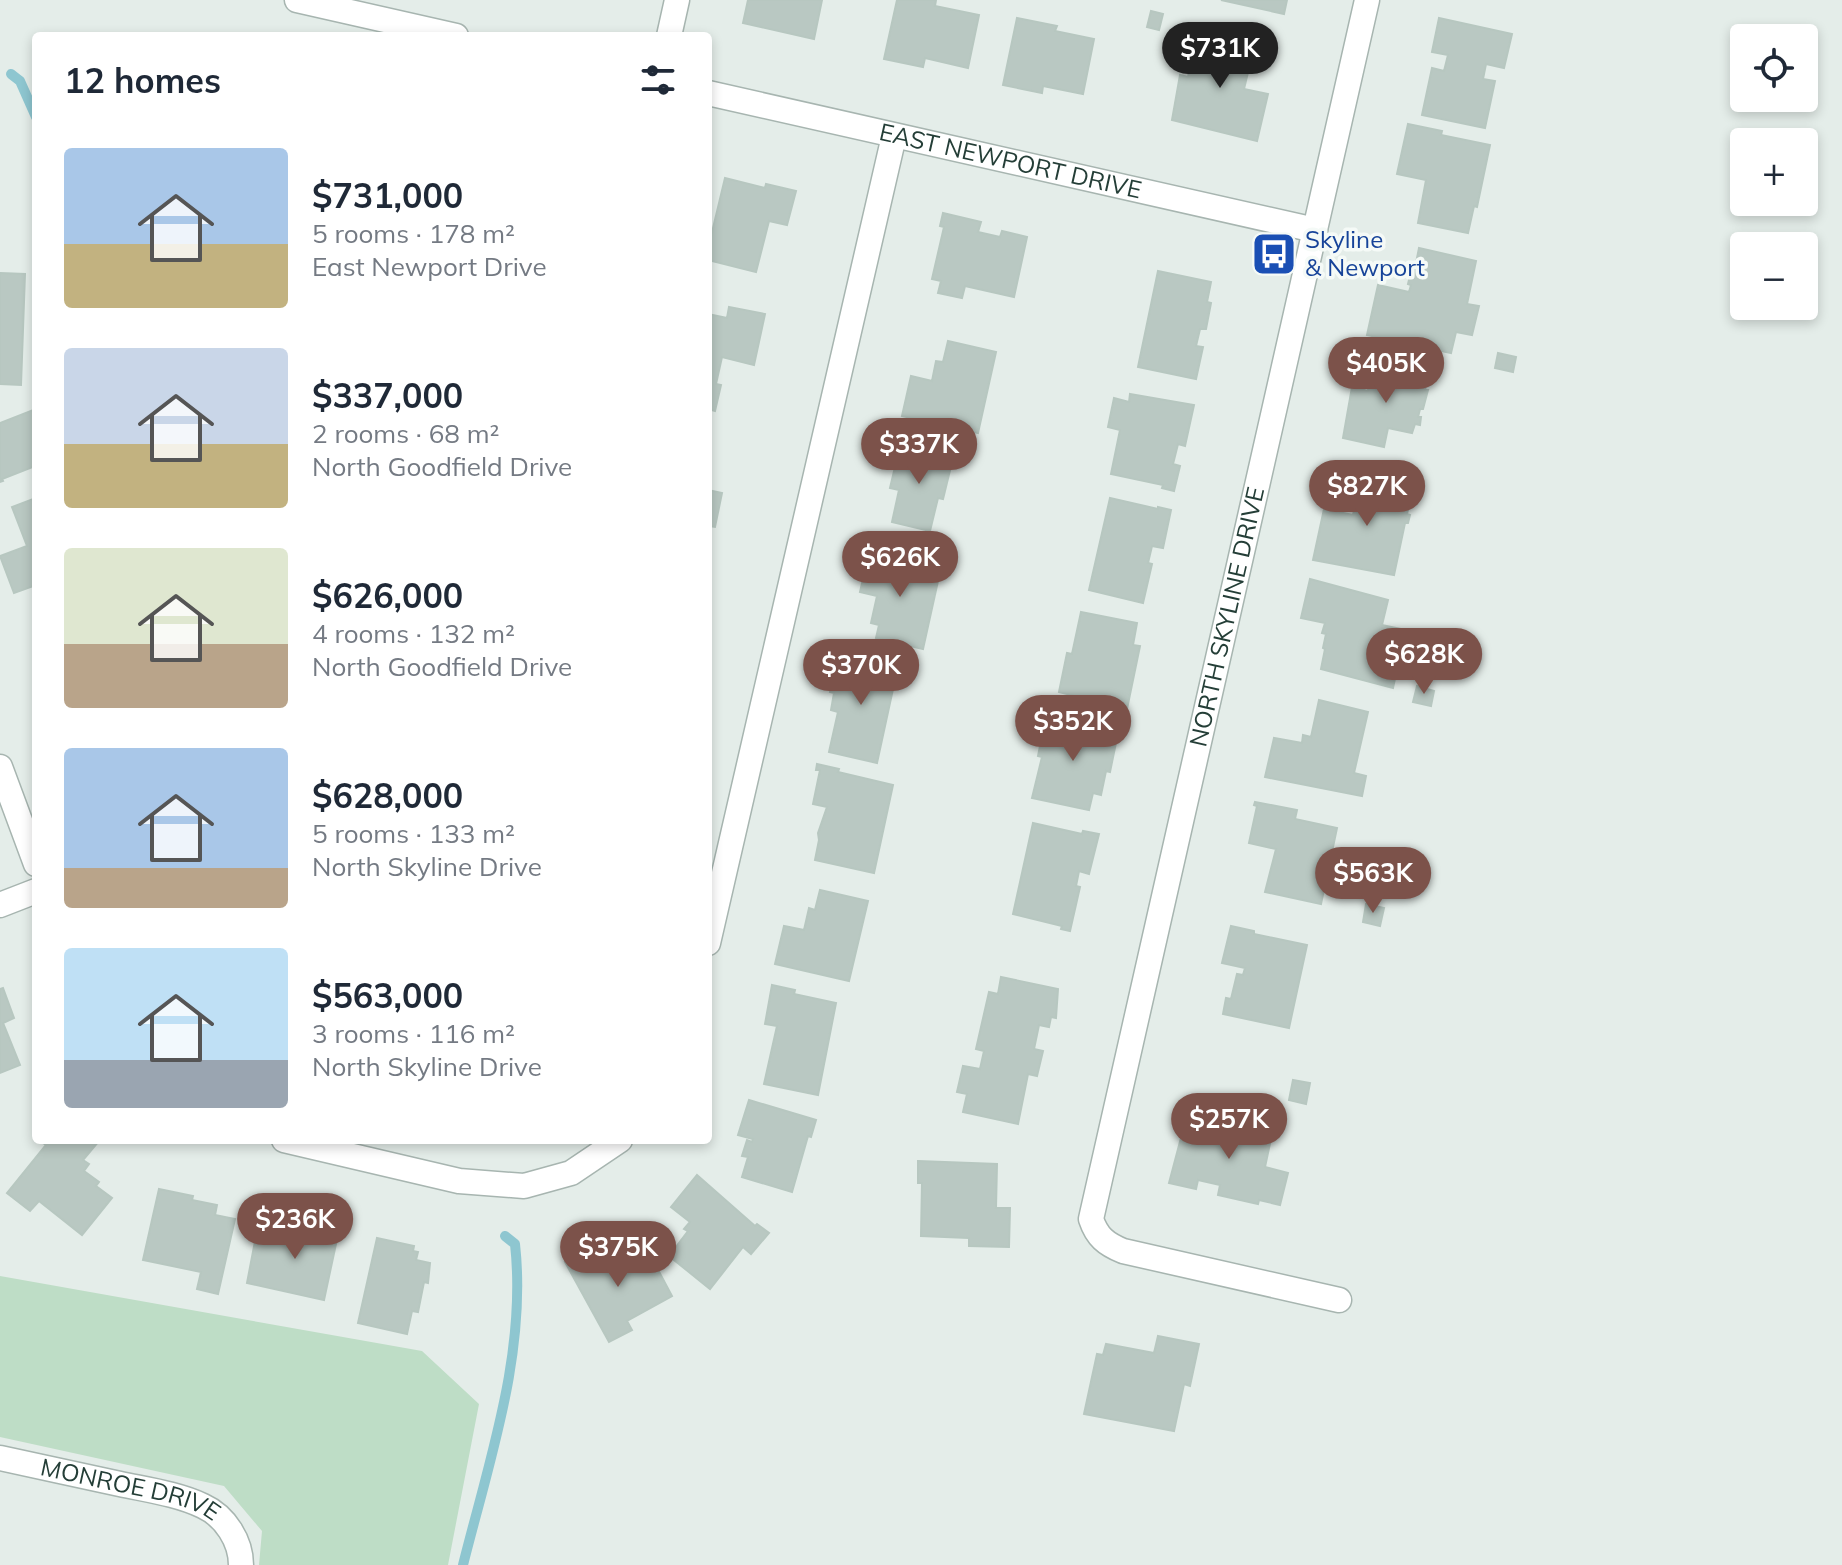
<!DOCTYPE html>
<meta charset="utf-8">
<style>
:root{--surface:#fff;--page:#f2f2f3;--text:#1f2937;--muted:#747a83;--accent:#7c524a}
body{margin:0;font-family:Mulish,sans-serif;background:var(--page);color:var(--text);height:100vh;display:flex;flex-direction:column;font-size:30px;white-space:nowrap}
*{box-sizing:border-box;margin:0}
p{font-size:26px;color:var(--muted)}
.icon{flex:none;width:44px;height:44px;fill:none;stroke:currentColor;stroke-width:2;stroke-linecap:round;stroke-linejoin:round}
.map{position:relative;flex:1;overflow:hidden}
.panel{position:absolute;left:32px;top:32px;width:680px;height:1112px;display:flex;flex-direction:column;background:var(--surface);border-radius:8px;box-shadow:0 4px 12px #0003}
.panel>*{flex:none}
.tools{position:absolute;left:1730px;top:24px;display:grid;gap:16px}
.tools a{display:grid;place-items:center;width:88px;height:88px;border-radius:8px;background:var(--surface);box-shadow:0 4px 12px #0003;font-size:40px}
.price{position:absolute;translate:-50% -68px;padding:0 18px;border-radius:28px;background:var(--accent);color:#fff;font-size:26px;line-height:52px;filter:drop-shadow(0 2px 4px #0008)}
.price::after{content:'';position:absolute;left:50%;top:48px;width:24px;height:18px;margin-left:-12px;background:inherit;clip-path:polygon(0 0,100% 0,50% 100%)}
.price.active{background:#222;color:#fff}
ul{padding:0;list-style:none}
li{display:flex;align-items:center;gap:24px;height:200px;padding:0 32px}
li span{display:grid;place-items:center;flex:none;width:224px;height:160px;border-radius:8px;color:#555}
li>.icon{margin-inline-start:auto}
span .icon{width:96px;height:96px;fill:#fffc;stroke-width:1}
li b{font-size:34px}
h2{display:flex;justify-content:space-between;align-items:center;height:96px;padding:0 32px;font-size:34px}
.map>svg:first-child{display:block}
.green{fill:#beddc6}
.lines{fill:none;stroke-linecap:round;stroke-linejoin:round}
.stream{stroke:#8ec6d0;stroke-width:10}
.building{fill:#b9c8c2;stroke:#b7c7c0;stroke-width:2}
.minor-casing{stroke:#a7b5b0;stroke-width:27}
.minor{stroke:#fff;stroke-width:24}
.labels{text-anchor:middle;stroke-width:7;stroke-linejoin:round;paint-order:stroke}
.street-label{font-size:24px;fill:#243e37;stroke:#f5faf7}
.transit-label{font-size:24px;fill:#164399;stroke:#f5faf7;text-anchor:start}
</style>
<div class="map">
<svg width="1842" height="1565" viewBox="0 0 1842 1565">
<rect width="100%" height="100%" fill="#e4ede9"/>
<path class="green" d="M0 1276 422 1351 479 1404 448 1565H259L262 1531 224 1486 0 1437Z"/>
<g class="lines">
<g class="stream">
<path d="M11 74 20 81 36 117"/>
<path d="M463 1565C489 1461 527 1353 515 1244L505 1236"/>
</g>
</g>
<g class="building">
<path d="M748 0H822L814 39 743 23Z"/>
<path d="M897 0H936L935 6 979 15 968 68 925 58 923 67 884 59Z"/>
<path d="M1221 0H1287L1284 14Z"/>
<path d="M1151 11 1163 14 1159 30 1147 27Z"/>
<path d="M1017 18 1057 26 1055 31 1094 39 1083 94 1043 86 1042 93 1003 85Z"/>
<path d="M1439 18 1512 34 1504 68 1486 64 1483 79 1495 81 1485 128 1422 115 1432 68 1444 71 1448 55 1432 52Z"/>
<path d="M1198 33 1248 44 1244 62 1250 64 1244 89 1268 94 1257 141 1172 120 1180 75 1188 77 1196 35Z"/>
<path d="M1408 124 1442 131 1441 135 1490 145 1477 207 1474 206 1468 233 1418 223 1426 180 1397 174Z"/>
<path d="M725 178 765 188 766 184 796 191 787 225 769 221 756 272 708 260V249Z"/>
<path d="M943 213 981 222 978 232 1000 237 1002 231 1027 237 1014 297 965 286 962 298 938 293 941 281 932 279 944 227 940 226Z"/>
<path d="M1419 248 1476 261 1467 304 1479 306 1472 335 1456 332 1451 353 1367 335 1378 285 1409 292 1411 285 1408 284 1412 267 1415 268Z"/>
<path d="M1158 271 1211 282 1207 302 1211 303 1206 329H1200L1196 346 1203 347 1196 379 1138 367Z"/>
<path d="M0 273 25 274 21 385 0 384Z"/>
<path d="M729 307 765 314 754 365 722 357 716 384 721 385 715 411 708 409V314L727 318Z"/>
<path d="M948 341 996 352 978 433 902 416 911 376 932 381 936 361 943 362Z"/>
<path d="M1498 353 1516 357 1513 372 1495 368Z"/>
<path d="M1374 364 1428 375 1425 390H1428L1423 409H1420L1418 417H1421L1420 425 1415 424 1412 433 1388 428 1384 447 1343 438 1352 387 1368 391Z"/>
<path d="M1130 394 1194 405 1185 446 1178 444 1173 464 1180 466 1174 491 1162 488 1163 485 1111 474 1120 430 1108 427 1114 398 1129 402Z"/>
<path d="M36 409 35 466 2 479 3 481 0 482V423Z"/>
<path d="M900 446 953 458 943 499 938 498 930 531 892 522 899 490 890 488Z"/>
<path d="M1362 475 1413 486 1407 514 1410 515 1408 523H1405L1394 575 1313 560 1324 509 1353 515Z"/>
<path d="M708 490 722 493 715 527 708 526Z"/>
<path d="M36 498V585L14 593 0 556 27 546 12 507Z"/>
<path d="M1110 498 1158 509V507L1171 510 1163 548 1152 546 1148 563 1152 564 1143 603 1089 590Z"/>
<path d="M869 552 892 557 891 561 940 572 923 649 876 638 879 625 871 623 877 596 860 592Z"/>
<path d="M1310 579 1388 600 1382 625 1401 629 1397 645 1402 646 1393 688 1321 669 1325 649 1323 648 1326 634 1322 633 1325 623 1301 618Z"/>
<path d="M1081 612 1137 623 1133 645 1140 646 1127 709 1059 692 1067 653 1072 654Z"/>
<path d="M844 654 898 666 877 763 829 752 838 712 831 710 834 693 830 692 834 675 839 676Z"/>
<path d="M1417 686 1434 691 1431 706 1413 702Z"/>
<path d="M1319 700 1368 712 1354 773 1366 776 1362 796 1265 777 1274 738 1302 743 1303 735 1311 737Z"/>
<path d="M1046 716 1118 733 1110 772 1106 771 1101 795 1093 793 1089 810 1032 798 1042 757 1038 756Z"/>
<path d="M817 764 839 769 838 772 893 785 874 873 815 860 819 840 818 833 827 807 813 804 820 770H816Z"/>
<path d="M1255 802 1297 810 1295 819 1337 828 1321 904 1265 892 1276 849 1249 843 1257 806 1254 805Z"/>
<path d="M1033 823 1082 834 1083 831 1099 834 1089 874 1079 871 1076 886 1080 887 1070 931 1061 929 1062 926 1013 914Z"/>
<path d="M820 890 868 901 849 981 775 964 784 926 804 930 809 908 815 910Z"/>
<path d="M1366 904 1384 908 1380 926 1363 922Z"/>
<path d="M1231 926 1254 931V934L1307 945 1289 1028 1223 1014 1226 998 1231 999 1237 974 1243 975 1245 968 1222 963Z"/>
<path d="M1001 977 1058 989 1056 1018 1051 1017 1049 1027 1039 1025 1034 1049 1043 1051 1037 1076 1028 1074 1018 1124 963 1112 967 1094 957 1092 963 1066 980 1069 984 1051 976 1049 989 992 998 994Z"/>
<path d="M772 985 795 990 794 994 836 1003 818 1095 764 1084 777 1026 765 1024Z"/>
<path d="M3 988 14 1018 3 1023 20 1065 0 1073V989Z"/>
<path d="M1293 1080 1310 1083 1306 1104 1289 1100Z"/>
<path d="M749 1100 816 1120 811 1137 808 1136 792 1192 742 1177 748 1157 742 1156 747 1140 752 1142 753 1139 738 1135Z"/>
<path d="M1238 1116 1265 1122 1262 1137 1271 1139 1265 1167 1288 1173 1280 1205 1259 1200 1258 1204 1218 1195 1220 1185 1198 1180 1196 1189 1169 1183 1186 1119 1234 1130Z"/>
<path d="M46 1140 99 1141 83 1160 89 1164 84 1171 99 1182 96 1186 112 1198 82 1235 39 1201 30 1211 7 1193 46 1145 43 1143Z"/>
<path d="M918 1161 997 1164 996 1208H1010L1009 1247 969 1246V1238L921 1236 922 1183H918Z"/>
<path d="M697 1175 755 1226 757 1224 769 1233 751 1254 743 1247 710 1289 669 1256 688 1231 684 1229 690 1222 671 1207Z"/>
<path d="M159 1189 193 1196 192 1200 217 1205 215 1215 235 1219 218 1294 197 1289 201 1272 143 1260Z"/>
<path d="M298 1221 339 1230 324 1300 247 1283 256 1236 276 1241 278 1232 295 1236Z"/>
<path d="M377 1238 414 1246 413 1251 418 1252 416 1260 430 1263 428 1283 424 1282 418 1312 412 1311 407 1334 358 1323Z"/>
<path d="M596 1245 608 1266 616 1261 620 1267 648 1251 672 1296 627 1321 632 1330 609 1342 565 1262Z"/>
<path d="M1158 1336 1199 1344 1190 1386 1184 1384 1174 1431 1084 1414 1097 1354 1103 1355 1106 1344 1154 1353Z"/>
</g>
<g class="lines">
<g class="minor-casing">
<g id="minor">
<path d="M297 0 456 36"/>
<path d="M669 36 677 0"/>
<path id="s1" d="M708 93 1315 230"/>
<path d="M0 767 36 864"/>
<path d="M0 905 36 891"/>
<path d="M708 943 894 136"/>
<path d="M284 1140 459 1181 524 1186 571 1173 620 1140"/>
<path id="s2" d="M1339 1300 1123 1251C1106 1244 1097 1237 1091 1219L1367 0"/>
<path id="s3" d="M0 1458C40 1467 80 1475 120 1484 148 1490 178 1494 203 1506 225 1516 241 1541 241 1565"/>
</g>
</g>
<use href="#minor" class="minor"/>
</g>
<defs>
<g id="bus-square" transform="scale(2.3)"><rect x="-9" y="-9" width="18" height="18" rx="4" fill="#1a4fb4" stroke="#f5faf7"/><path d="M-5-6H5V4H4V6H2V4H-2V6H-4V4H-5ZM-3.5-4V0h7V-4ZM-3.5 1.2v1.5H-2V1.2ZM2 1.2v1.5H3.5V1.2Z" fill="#fff"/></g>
</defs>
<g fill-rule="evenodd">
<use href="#bus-square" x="1274" y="254"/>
</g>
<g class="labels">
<g class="street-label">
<text dy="8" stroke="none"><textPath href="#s1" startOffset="310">EAST NEWPORT DRIVE</textPath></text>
<text dy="8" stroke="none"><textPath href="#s2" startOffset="886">NORTH SKYLINE DRIVE</textPath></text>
<text dy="8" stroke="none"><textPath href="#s3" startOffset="134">MONROE DRIVE</textPath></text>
</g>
<g class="transit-label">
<text x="1305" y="248">Skyline<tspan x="1305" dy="28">&amp; Newport</tspan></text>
</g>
</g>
</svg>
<div class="tools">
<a><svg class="icon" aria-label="locate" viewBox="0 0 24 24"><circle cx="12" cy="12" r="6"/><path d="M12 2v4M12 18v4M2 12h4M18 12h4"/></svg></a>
<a>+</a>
<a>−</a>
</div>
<b class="price active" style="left:1220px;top:90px">$731K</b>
<b class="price" style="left:1386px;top:405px">$405K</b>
<b class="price" style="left:919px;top:486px">$337K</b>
<b class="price" style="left:1367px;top:528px">$827K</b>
<b class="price" style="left:900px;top:599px">$626K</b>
<b class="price" style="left:1424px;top:696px">$628K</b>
<b class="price" style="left:861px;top:707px">$370K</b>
<b class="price" style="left:1073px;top:763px">$352K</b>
<b class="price" style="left:1373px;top:915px">$563K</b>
<b class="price" style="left:1229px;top:1161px">$257K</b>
<b class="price" style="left:295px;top:1261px">$236K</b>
<b class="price" style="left:618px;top:1289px">$375K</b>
<section class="panel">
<h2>12 homes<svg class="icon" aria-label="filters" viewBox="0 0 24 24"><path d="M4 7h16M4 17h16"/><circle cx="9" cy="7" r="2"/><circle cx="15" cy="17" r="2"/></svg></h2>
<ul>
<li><span style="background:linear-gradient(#a9c7e8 60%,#c2b280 0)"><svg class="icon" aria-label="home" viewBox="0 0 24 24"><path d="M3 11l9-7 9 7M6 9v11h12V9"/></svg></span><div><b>$731,000</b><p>5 rooms · 178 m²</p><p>East Newport Drive</p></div></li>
<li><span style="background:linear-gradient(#c9d6e8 60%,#c2b280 0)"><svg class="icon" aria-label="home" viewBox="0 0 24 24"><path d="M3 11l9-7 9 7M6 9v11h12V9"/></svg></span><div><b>$337,000</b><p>2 rooms · 68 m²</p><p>North Goodfield Drive</p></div></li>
<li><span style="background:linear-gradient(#dfe7d0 60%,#b9a48a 0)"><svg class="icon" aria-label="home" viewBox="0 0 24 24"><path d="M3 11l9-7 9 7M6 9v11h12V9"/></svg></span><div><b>$626,000</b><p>4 rooms · 132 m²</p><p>North Goodfield Drive</p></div></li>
<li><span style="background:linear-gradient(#a9c7e8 75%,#b9a48a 0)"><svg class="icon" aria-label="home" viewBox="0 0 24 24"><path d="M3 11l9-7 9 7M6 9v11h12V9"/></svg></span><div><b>$628,000</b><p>5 rooms · 133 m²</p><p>North Skyline Drive</p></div></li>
<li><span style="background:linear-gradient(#bfe0f5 70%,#9aa5b1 0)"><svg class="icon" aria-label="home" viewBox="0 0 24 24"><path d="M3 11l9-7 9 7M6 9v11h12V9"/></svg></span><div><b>$563,000</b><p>3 rooms · 116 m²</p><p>North Skyline Drive</p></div></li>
</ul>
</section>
</div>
